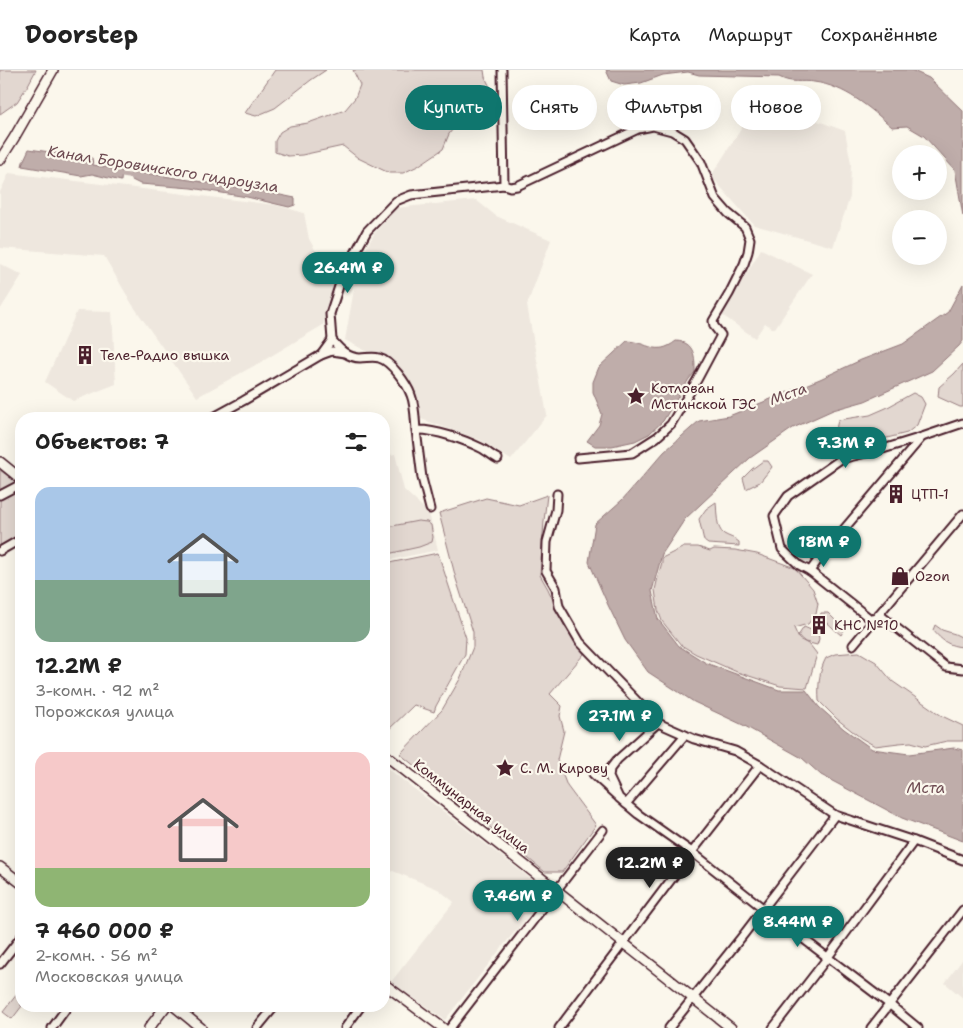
<!DOCTYPE html>
<html lang="ru">
<meta charset="utf-8">
<style>
:root{--surface:#fff;--page:#f2f2f2;--text:#222;--muted:#767676;--line:#e0e0e0;--accent:#0f766e}
body{margin:0;font-family:"Shantell Sans",sans-serif;background:var(--page);color:var(--text);height:100vh;display:flex;flex-direction:column;font-size:19px;white-space:nowrap}
*{box-sizing:border-box;margin:0}
p{font-size:16px;color:var(--muted)}
.icon{flex:none;width:28px;height:28px;fill:none;stroke:currentColor;stroke-width:2;stroke-linecap:round;stroke-linejoin:round}
.map{position:relative;flex:1;overflow:hidden}
.details{position:absolute;left:15px;top:342px;width:375px;height:600px;display:flex;flex-direction:column;background:var(--surface);border-radius:20px;box-shadow:0 5px 20px #0002}
.details>*{flex:none}
.hud{position:absolute;left:405px;top:15px;width:475px;height:45px;display:flex;gap:10px}
.tools{position:absolute;left:892px;top:75px;display:grid;gap:10px}
.tools a{display:grid;place-items:center;width:55px;height:55px;border-radius:50%;background:var(--surface);box-shadow:0 5px 20px #0002;font-size:25px}
.price{position:absolute;translate:-50% -42px;padding:0 11px;border-radius:18px;background:var(--accent);color:#fff;font-size:16px;line-height:32px;filter:drop-shadow(0 1px 2px #0008)}
.price::after{content:'';position:absolute;left:50%;top:30px;width:15px;height:11px;margin-left:-8px;background:inherit;clip-path:polygon(0 0,100% 0,50% 100%)}
.price.selected{background:#222;color:#fff}
ul{padding:0;list-style:none}
li{display:grid;align-content:center;gap:10px;height:265px;padding:0 20px}
li span{display:grid;place-items:center;height:155px;border-radius:15px;color:#555}
li>.icon{margin-inline-start:auto}
span .icon{width:90px;height:90px;fill:#fffc;stroke-width:1}
li b{font-size:21px}
h2{display:flex;justify-content:space-between;align-items:center;height:60px;padding:0 20px;font-size:21px}
.chip{padding:0 18px;border-radius:22px;background:var(--surface);box-shadow:0 5px 20px #0002;font-size:18px;line-height:45px}
.chip.selected{background:var(--accent);color:#fff}
header{display:flex;align-items:center;gap:30px;box-sizing:border-box;height:70px;padding:0 25px;background:var(--surface);border-bottom:1px solid var(--line)}
header strong{font-size:24px}
nav{display:flex;gap:28px;margin-inline-start:auto;font-size:18px}
.map>svg:first-child{display:block}
.built{fill:#eee7de}
.green{fill:#e2d7d0;stroke:#967b7e}
.water{fill:#bfadaa;stroke:#907477}
.lines{fill:none;stroke-linecap:round;stroke-linejoin:round}
.canal{stroke:#bfadaa;stroke-width:5}
.minor-casing{stroke:#4a1f2b;stroke-width:11}
.major-casing{stroke:#4a1f2b;stroke-width:12}
.minor{stroke:#fbf7ec;stroke-width:7}
.major{stroke:#fbf7ec;stroke-width:9}
.labels{text-anchor:middle;stroke-width:4.5;stroke-linejoin:round;paint-order:stroke}
.poi-label{font-size:14px;fill:#4a1f2b;stroke:#fbf7ec;text-anchor:start}
.street-label{font-size:14px;fill:#4a1f2b;stroke:#fbf7ec}
.water-label{font-size:15px;font-style:italic;fill:#6d4a51;stroke:#fbf7ec}
</style>
<header>
<strong>Doorstep</strong>
<nav><a>Карта</a><a>Маршрут</a><a>Сохранённые</a></nav>
</header>
<div class="map">
<svg width="963" height="958" viewBox="0 0 963 958">
<rect width="100%" height="100%" fill="#fbf7ec"/>
<filter id="ink" filterUnits="userSpaceOnUse"><feTurbulence type="fractalNoise" baseFrequency=".02" numOctaves="2"/><feDisplacementMap in="SourceGraphic" scale="10" xChannelSelector="R" yChannelSelector="G"/><feConvolveMatrix kernelMatrix="1 2 1 2 8 2 1 2 1" color-interpolation-filters="sRGB"/></filter>
<g filter="url(#ink)">
<g class="built">
<path d="M752 42 799 44 845 61 851 94 850 127 833 177 754 155 711 106Z"/>
<path d="M9 103 276 135 304 143 309 169 337 218 323 255 261 292 197 327 132 234 104 186 0 178V122Z"/>
<path d="M476 130 496 146 551 170 527 235 547 345 511 390 480 370 410 345 408 316 381 285 368 282 345 270 359 191 374 164 395 138Z"/>
<path d="M761 179 812 204 775 258H772L765 253 755 268 722 245Z"/>
<path d="M0 194 22 205 0 240Z"/>
<path d="M77 241 112 242 116 314 73 331 45 312Z"/>
<path d="M395 384 404 420 429 443 438 480 384 491V386Z"/>
<path d="M386 697 540 816V832L502 877 445 950 391 912 454 832 438 819 393 801 388 802 384 798V700Z"/>
<path d="M963 889V928L945 913Z"/>
</g>
<g class="green">
<path d="M0 0H36L28 15 17 32 0 44Z"/>
<path d="M275 0H326L311 10 275 38 256 46 245 43Z"/>
<path d="M353 0H484L485 7 491 19 486 34 475 48 456 55 449 64 443 79 418 96 403 103H389L358 88 343 76 302 85 288 86 275 82V71L280 62 290 56 308 53 345 40 355 28 360 15Z"/>
<path d="M963 294V337H960L938 327 939 317 954 304Z"/>
<path d="M913 323 921 327 925 334 917 355 907 363 887 368 846 372 835 364 838 350 870 345 886 338Z"/>
<path d="M763 391H768L772 397 760 412 746 419 743 408 752 399Z"/>
<path d="M0 400 21 416V466L0 478Z"/>
<path d="M547 425 544 451 540 505 548 519 565 557 584 584 550 624 562 636 560 646 564 661 557 690 567 716 596 755 562 802H545L400 684 442 640 460 609 473 577V562L456 509 439 443 486 428 519 435Z"/>
<path d="M716 432C717 441 716 459 724 464 729 467 735 468 739 472V476L708 474 704 471 699 449 706 439Z"/>
<path d="M418 451 427 452 431 455 433 467 432 472 419 477 392 483 384 481V460L387 457Z"/>
<path d="M684 477H698L710 481 714 479 735 480 757 484 795 498 813 519 818 534 816 544 808 554 794 558 799 569 810 575 817 584 807 618 780 616 737 602 696 584 681 575 662 551 658 540 655 520 658 507 662 492V488Z"/>
<path d="M438 483 466 568 465 584 436 636 434 642 414 635 384 664V494Z"/>
<path d="M821 543H828L837 552 844 560 841 565C833 559 828 552 820 547Z"/>
<path d="M935 555 942 560 955 564 963 568V577C949 576 942 571 933 560Z"/>
<path d="M804 557 818 563 819 569 817 575 805 572 798 566Z"/>
<path d="M859 582 876 592 892 611 942 646 963 656V671H947L925 676 911 672 899 673 875 676 861 668 837 649 819 631C818 616 819 601 826 588L835 584Z"/>
<path d="M21 919V936H22L12 949 3 942Z"/>
</g>
<g class="water">
<path d="M606 0H911L929 8 963 41V146L955 100 924 66 907 56 892 57C869 37 845 16 814 12 801 10 792 14 779 7L699 5 688 2 663 5 641 13 624 15 611 11Z"/>
<path d="M29 79 92 88 93 95 122 100 121 111 92 104 81 106 22 96 23 92Z"/>
<path d="M131 101 261 121 295 128V135L289 137 247 127 191 118 140 114 130 109Z"/>
<path d="M963 214V271L959 276 932 301 865 331 833 340 793 358 750 388 685 449 662 484 652 521 658 549 679 576 706 593 779 620H806L819 637 844 659 872 679 909 684 954 678 963 680V771L902 748 821 705 802 688 743 655 694 632 648 602 625 570 608 535 589 492 595 454 622 430 664 382 699 351 729 346 820 309 861 290 903 274 948 242Z"/>
<path d="M627 271C648 272 656 287 676 271 695 272 695 287 695 302L689 309 663 351 649 364 635 371 612 376H595L587 371 599 355 602 344 593 322V312L599 297Z"/>
</g>
<g class="lines">
<path class="canal" d="M115 104 136 107"/>
<g class="minor-casing">
<g id="minor">
<path d="M502 0 504 115"/>
<path d="M332 270C339 278 347 288 360 288 366 288 373 286 379 288 391 291 407 314 411 325 415 335 415 349 416 360 434 359 465 370 481 378 487 381 492 386 498 389"/>
<path d="M321 285 332 281 345 283"/>
<path d="M210 349 243 331 321 285 332 270 330 244 342 207 367 161 396 131 411 125 504 115 510 117 517 116 638 59 653 56 672 61 685 69 701 92 715 128 728 143 745 157 750 169 748 182 744 194 729 224 713 251 714 256 721 265 697 310 671 354 657 367 632 383 578 388"/>
<path d="M416 360 422 408 430 439"/>
<path d="M557 424 556 440 547 472 546 501 556 518 559 536 580 572 658 653 694 669 735 681 760 695 835 745 914 771 963 790"/>
<path d="M0 425 21 414"/>
<path d="M0 481 21 469"/>
<path d="M810 501 822 485 922 367"/>
<path d="M879 544 946 597 963 599"/>
<path d="M873 551 810 501 799 495 782 479 774 446 788 426 841 389 883 379 922 367 963 353"/>
<path d="M853 575 963 444"/>
<path d="M658 653 617 690 610 699 609 707 619 728 638 744 692 782 764 839 889 934 918 958"/>
<path d="M593 704 617 726"/>
<path d="M626 734 685 665"/>
<path d="M0 894 21 867"/>
<path d="M52 958 68 936"/>
<path d="M257 958 275 936"/>
<path d="M345 958 361 936"/>
<path d="M450 958 603 760"/>
<path d="M559 958 692 782 760 695"/>
<path d="M669 958 744 864 835 745"/>
<path d="M773 958 828 887 914 771"/>
<path d="M871 958 963 840"/>
</g>
</g>
<g class="major-casing">
<g id="major">
<path d="M0 90 14 68 53 0"/>
<path d="M0 392 21 409"/>
<path d="M384 684 731 958"/>
<path d="M0 797 21 813"/>
<path d="M384 914 443 958"/>
<path d="M174 936 201 958"/>
<path d="M149 958 166 936"/>
</g>
</g>
<use href="#minor" class="minor"/>
<use href="#major" class="major"/>
</g>
</g>
<defs>
<g id="building-bare" transform="scale(1.5)"><path d="M-4-6H4V6H1V3H-1V6H-4ZM-2.5-4.3h1.7v1.8h-1.7ZM.8-4.3h1.7v1.8H.8ZM-2.5-1h1.7V.8h-1.7ZM.8-1h1.7V.8H.8Z" fill="#4a1f2b" stroke="#fbf7ec" stroke-width="2.5" paint-order="stroke"/></g>
<g id="sight-bare" transform="scale(1.5)"><path d="M0-6L1.8-2.2L6-1.7L2.9 1.2L3.7 5.4L0 3.3L-3.7 5.4L-2.9 1.2L-6-1.7L-1.8-2.2Z" fill="#4a1f2b" stroke="#fbf7ec" stroke-width="2.5" paint-order="stroke"/></g>
<g id="shop-bare" transform="scale(1.5)"><path d="M-5-2.5h2.3a2.7 3.5 0 0 1 5.4 0H5L5.5 6h-11ZM-1.5-2.5h3a1.5 2.3 0 0 0-3 0Z" fill="#4a1f2b" stroke="#fbf7ec" stroke-width="2.5" paint-order="stroke"/></g>
</defs>
<g fill-rule="evenodd">
<use href="#building-bare" x="85" y="285"/>
<use href="#sight-bare" x="636" y="326"/>
<use href="#building-bare" x="896" y="424"/>
<use href="#shop-bare" x="900" y="506"/>
<use href="#building-bare" x="819" y="555"/>
<use href="#sight-bare" x="505" y="698"/>
</g>
<g class="labels">
<g class="poi-label">
<text x="100" y="290">Теле-Радио вышка</text>
<text x="651" y="323">Котлован<tspan x="651" dy="16">Мстинской ГЭС</tspan></text>
<text x="911" y="429">ЦТП-1</text>
<text x="915" y="511">Ozon</text>
<text x="834" y="560">КНС №10</text>
<text x="520" y="703">С. М. Кирову</text>
</g>
<g class="street-label">
<text transform="translate(472 736) rotate(38)" y="5">Коммунарная улица</text>
</g>
<g class="water-label">
<text transform="translate(163 99) rotate(9)" y="5">Канал Боровичского гидроузла</text>
<text transform="translate(788 324) rotate(-20)" y="5">Мста</text>
<text x="926" y="723">Мста</text>
</g>
</g>
</svg>
<div class="tools">
<a>+</a>
<a>−</a>
</div>
<b class="price" style="left:348px;top:224px">26.4M ₽</b>
<b class="price" style="left:846px;top:399px">7.3M ₽</b>
<b class="price" style="left:824px;top:498px">18M ₽</b>
<b class="price" style="left:620px;top:672px">27.1M ₽</b>
<b class="price selected" style="left:650px;top:819px">12.2M ₽</b>
<b class="price" style="left:518px;top:852px">7.46M ₽</b>
<b class="price" style="left:798px;top:878px">8.44M ₽</b>
<div class="hud">
<a class="chip selected">Купить</a>
<a class="chip">Снять</a>
<a class="chip">Фильтры</a>
<a class="chip">Новое</a>
</div>
<section class="details">
<h2>Объектов: 7<svg class="icon" aria-label="filters" viewBox="0 0 24 24"><path d="M4 7h16M4 17h16"/><circle cx="9" cy="7" r="2"/><circle cx="15" cy="17" r="2"/></svg></h2>
<ul>
<li><span style="background:linear-gradient(#a9c7e8 60%,#7fa58c 0)"><svg class="icon" aria-label="home" viewBox="0 0 24 24"><path d="M3 11l9-7 9 7M6 9v11h12V9"/></svg></span><div><b>12.2M ₽</b><p>3-комн. · 92 m²</p><p>Порожская улица</p></div></li>
<li><span style="background:linear-gradient(#f6c9c9 75%,#8fb573 0)"><svg class="icon" aria-label="home" viewBox="0 0 24 24"><path d="M3 11l9-7 9 7M6 9v11h12V9"/></svg></span><div><b>7 460 000 ₽</b><p>2-комн. · 56 m²</p><p>Московская улица</p></div></li>
</ul>
</section>
</div>
